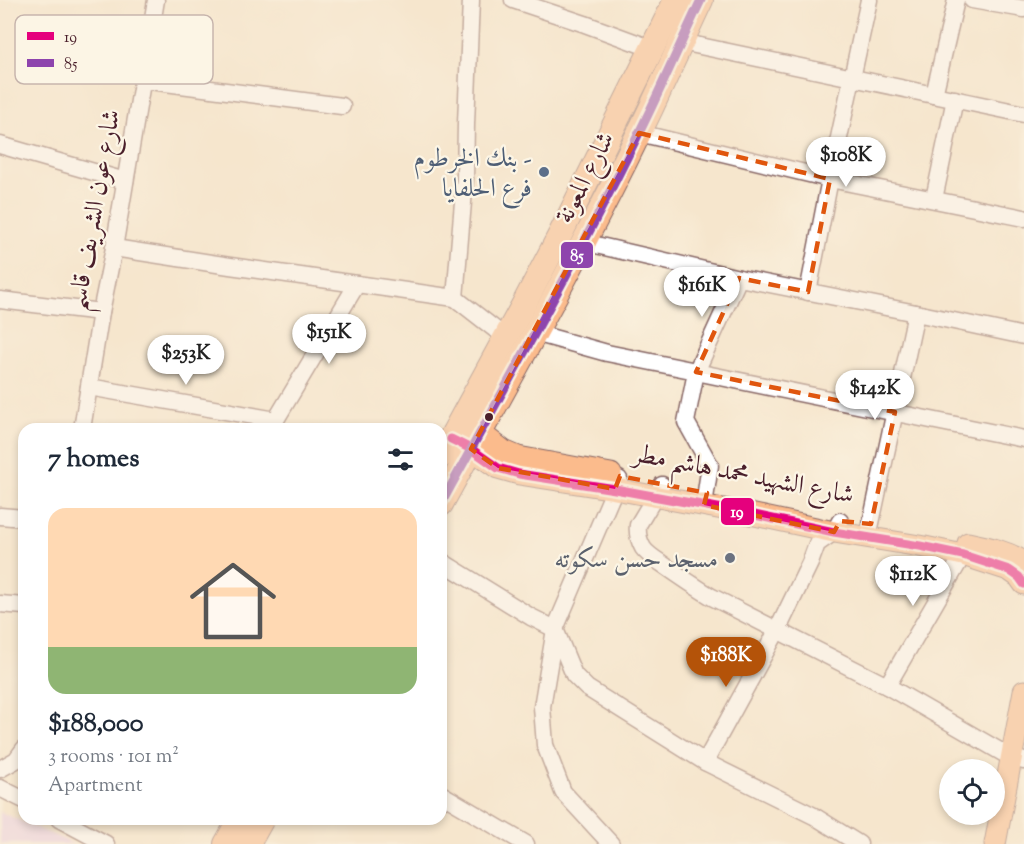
<!DOCTYPE html>
<meta charset="utf-8">
<style>
:root{--surface:#fff;--page:#f2f2f3;--text:#1f2937;--muted:#747a83;--accent:#b45309}
body{margin:0;font-family:"Sorts Mill Goudy",Amiri,serif;background:var(--page);color:var(--text);height:100vh;display:flex;flex-direction:column;font-size:22px;white-space:nowrap}
*{box-sizing:border-box;margin:0}
p{font-size:20px;color:var(--muted)}
.icon{flex:none;width:33px;height:33px;fill:none;stroke:currentColor;stroke-width:2;stroke-linecap:round;stroke-linejoin:round}
.map{position:relative;flex:1;overflow:hidden}
.details{position:absolute;left:18px;top:423px;width:429px;height:402px;display:flex;flex-direction:column;background:var(--surface);border-radius:18px;box-shadow:0 3px 9px #0003}
.details>*{flex:none}
.tools{position:absolute;left:939px;top:759px;display:grid;gap:12px}
.tools a{display:grid;place-items:center;width:66px;height:66px;border-radius:50%;background:var(--surface);box-shadow:0 3px 9px #0003;font-size:30px}
.price{position:absolute;translate:-50% -51px;padding:0 14px;border-radius:21px;background:#fff;color:#222;font-size:20px;line-height:39px;filter:drop-shadow(0 2px 3px #0008)}
.price::after{content:'';position:absolute;left:50%;top:36px;width:18px;height:14px;margin-left:-9px;background:inherit;clip-path:polygon(0 0,100% 0,50% 100%)}
.price.selected{background:var(--accent);color:#fff}
ul{padding:0;list-style:none}
li{display:grid;align-content:center;gap:12px;height:318px;padding:0 30px}
li span{display:grid;place-items:center;height:186px;border-radius:18px;color:#555}
li>.icon{margin-inline-start:auto}
span .icon{width:108px;height:108px;fill:#fffc;stroke-width:1}
li b{font-size:26px}
h2{display:flex;justify-content:space-between;align-items:center;height:72px;padding:0 30px;font-size:26px}
.map>svg:first-child{display:block}
.built{fill:#ebd1eb}
.lines{fill:none;stroke-linecap:round;stroke-linejoin:round}
.minor-casing{stroke:#866564;stroke-width:19}
.major-casing{stroke:#866564;stroke-width:23}
.highway-casing{stroke:#866564;stroke-width:26}
.minor{stroke:#fff;stroke-width:16}
.major{stroke:#fbbb8c;stroke-width:21}
.highway{stroke:#fbbb8c;stroke-width:24}
.bus-1-casing{stroke:#fcf5e5;stroke-width:14}
.bus-2-casing{stroke:#fcf5e5;stroke-width:14}
.bus-1{stroke:#e5007d;stroke-width:9}
.bus-2{stroke:#8e44ad;stroke-width:9}
.marked{fill:none;stroke:#e0560e;stroke-width:4.5;stroke-dasharray:12 8;stroke-linejoin:round}
.service-dot{fill:#5c6f8a;stroke:#fcf5e5;stroke-width:2}
.bus-dot{fill:#4a1f2b;stroke:#fcf5e5;stroke-width:2}
.worship-dot{fill:#6b7280;stroke:#fcf5e5;stroke-width:2}
.labels{text-anchor:middle;stroke-width:4.5;stroke-linejoin:round;paint-order:stroke}
.service-label{font-size:26px;fill:#4e5e75;stroke:#fcf5e5;text-anchor:end}
.street-label{font-size:26px;fill:#4a1f2b;stroke:#fcf5e5}
.worship-label{font-size:26px;fill:#5b616d;stroke:#fcf5e5;text-anchor:end}
.key{fill:#fcf5e5;stroke:#c7b5ad;stroke-width:1.5}
.key-label{font-size:16px;fill:#4a1f2b}
.line-badge{stroke:#fcf5e5;stroke-width:2}
.badge-label{font-size:16px;text-anchor:middle;font-weight:bold;fill:#fff}
</style>
<div class="map">
<svg width="1024" height="844" viewBox="0 0 1024 844">
<rect width="100%" height="100%" fill="#fcf5e5"/>
<filter id="ink" filterUnits="userSpaceOnUse"><feTurbulence type="fractalNoise" baseFrequency=".0167" numOctaves="2"/><feDisplacementMap in="SourceGraphic" scale="12" xChannelSelector="R" yChannelSelector="G"/><feConvolveMatrix kernelMatrix="1 2 1 2 8 2 1 2 1" color-interpolation-filters="sRGB"/></filter>
<filter id="wash" filterUnits="userSpaceOnUse"><feTurbulence type="fractalNoise" baseFrequency=".008" numOctaves="4" result="noise"/><feDisplacementMap in="SourceGraphic" scale="24" xChannelSelector="R" yChannelSelector="G"/><feGaussianBlur stdDeviation="1.35" result="paint"/><feColorMatrix in="noise" values="0 0 0 0 0 0 0 0 0 0 0 0 0 0 0 0 0 1.4 0 .05"/><feComposite in="paint" operator="in"/></filter>
<g filter="url(#wash)">
<rect width="100%" height="100%" fill="#f6e6cd"/>
<path class="built" d="M0 812 74 844H0Z"/>
</g>
<g filter="url(#ink)">
<g class="lines">
<g class="minor-casing">
<g id="minor">
<path d="M513 0 585 24 653 49"/>
<path d="M972 0 1024 9"/>
<path d="M681 42 1024 114"/>
<path d="M142 80 342 106"/>
<path d="M934 95 956 0"/>
<path d="M639 133 830 179 1024 218"/>
<path d="M0 145 125 181"/>
<path d="M934 199 955 99"/>
<path d="M583 242 739 278 916 313 1024 336"/>
<path d="M114 248 230 266 455 298 505 337"/>
<path d="M808 292 830 179 869 0"/>
<path d="M455 298 465 178 466 124 471 0"/>
<path d="M0 300 101 312"/>
<path d="M535 333 607 353 691 370 696 372 1024 439"/>
<path d="M89 387 276 420"/>
<path d="M271 428 357 284"/>
<path d="M82 429 101 312 114 248 156 0"/>
<path d="M662 485 638 525C637 533 639 541 643 548 647 554 655 559 661 563 678 575 694 586 712 597L887 686 1010 757 1024 761"/>
<path d="M704 505 710 465 686 422 696 372 739 278"/>
<path d="M0 516 24 518"/>
<path d="M868 537 916 313"/>
<path d="M441 561 531 617 555 629 574 675 587 688 705 762 814 816 859 844"/>
<path d="M0 604 24 606"/>
<path d="M887 686 963 555 968 544"/>
<path d="M705 762 777 631 810 563 817 544 834 532 840 521"/>
<path d="M0 769 16 760 24 749"/>
<path d="M0 788 24 800"/>
<path d="M441 794 526 844"/>
<path d="M59 819 106 844"/>
<path d="M611 844 563 792 545 745 542 707 555 629 619 479"/>
</g>
</g>
<g class="major-casing">
<g id="major">
<path d="M468 423 504 451 518 457 611 474"/>
<path d="M457 442 471 449 498 468 519 474 615 489 750 514 834 532 920 546 963 555 1009 570 1019 577 1024 584"/>
<path d="M968 543C988 547 1006 551 1024 562"/>
<path d="M995 844 1024 691"/>
</g>
</g>
<g class="highway-casing">
<g id="highway">
<path d="M441 456 525 302 560 235 676 0"/>
<path d="M441 504C508 381 578 259 639 133 661 89 680 44 701 0"/>
<path d="M226 844 240 819"/>
<path d="M248 844 262 819"/>
</g>
</g>
<use href="#minor" class="minor"/>
<use href="#major" class="major"/>
<use href="#highway" class="highway"/>
<g class="bus-1-casing">
<path id="bus-1" d="M451 439 471 449 498 468 519 474 615 489 750 514 834 532 920 546 963 555 1009 570 1019 577 1024 584"/>
</g>
<g class="bus-2-casing">
<path id="bus-2" d="M441 504C508 381 578 259 639 133 661 89 680 44 701 0"/>
</g>
<use href="#bus-1" class="bus-1"/>
<use href="#bus-2" class="bus-2"/>
</g>
</g>
<path d="M0 0H1024V844H0ZM639 133 830 179 808 292 739 278 696 372 895 412 871 524 840 521 834 532 704 505 707 493 620 476 615 489 498 468 471 449Z" fill="#f6e6cd" fill-opacity=".55" fill-rule="evenodd"/>
<path class="marked" d="M639 133 830 179 808 292 739 278 696 372 895 412 871 524 840 521 834 532 704 505 707 493 620 476 615 489 498 468 471 449Z"/>
<circle class="service-dot" cx="544" cy="172" r="6"/>
<circle class="bus-dot" cx="489" cy="417" r="5"/>
<circle class="worship-dot" cx="730" cy="558" r="6"/>
<g class="labels">
<g class="service-label">
<text x="532" y="166">بنك الخرطوم -<tspan x="532" dy="30">فرع الحلفايا</tspan></text>
</g>
<g class="street-label">
<text transform="translate(584 177) rotate(-63)" y="9">شارع المعونة</text>
<text transform="translate(93 210) rotate(-80)" y="9">شارع عون الشريف قاسم</text>
<text transform="translate(744 473) rotate(11)" y="9">شارع الشهيد محمد هاشم مطر</text>
</g>
<g class="worship-label">
<text x="718" y="567">مسجد حسن سكوته</text>
</g>
</g>
<rect x="15" y="15" width="198" height="69" rx="9" class="key"/>
<rect x="27" y="32" width="27" height="8" fill="#e5007d"/>
<rect x="27" y="59" width="27" height="8" fill="#8e44ad"/>
<g class="key-label">
<text x="64" y="42">19</text>
<text x="64" y="69">85</text>
</g>
<g class="line-badge">
<rect x="560" y="241" width="34" height="28" rx="6" fill="#8e44ad"/>
<rect x="720" y="497" width="35" height="29" rx="6" fill="#e5007d"/>
</g>
<g class="badge-label">
<text x="577" y="261">85</text>
<text x="737" y="517">19</text>
</g>
</svg>
<div class="tools">
<a><svg class="icon" aria-label="locate" viewBox="0 0 24 24"><circle cx="12" cy="12" r="6"/><path d="M12 2v4M12 18v4M2 12h4M18 12h4"/></svg></a>
</div>
<b class="price" style="left:846px;top:188px">$108K</b>
<b class="price" style="left:702px;top:318px">$161K</b>
<b class="price" style="left:329px;top:365px">$151K</b>
<b class="price" style="left:186px;top:386px">$253K</b>
<b class="price" style="left:875px;top:421px">$142K</b>
<b class="price" style="left:913px;top:607px">$112K</b>
<b class="price selected" style="left:726px;top:688px">$188K</b>
<section class="details">
<h2>7 homes<svg class="icon" aria-label="filters" viewBox="0 0 24 24"><path d="M4 7h16M4 17h16"/><circle cx="9" cy="7" r="2"/><circle cx="15" cy="17" r="2"/></svg></h2>
<ul>
<li><span style="background:linear-gradient(#ffd9b3 75%,#8fb573 0)"><svg class="icon" aria-label="home" viewBox="0 0 24 24"><path d="M3 11l9-7 9 7M6 9v11h12V9"/></svg></span><div><b>$188,000</b><p>3 rooms · 101 m²</p><p>Apartment</p></div></li>
</ul>
</section>
</div>
